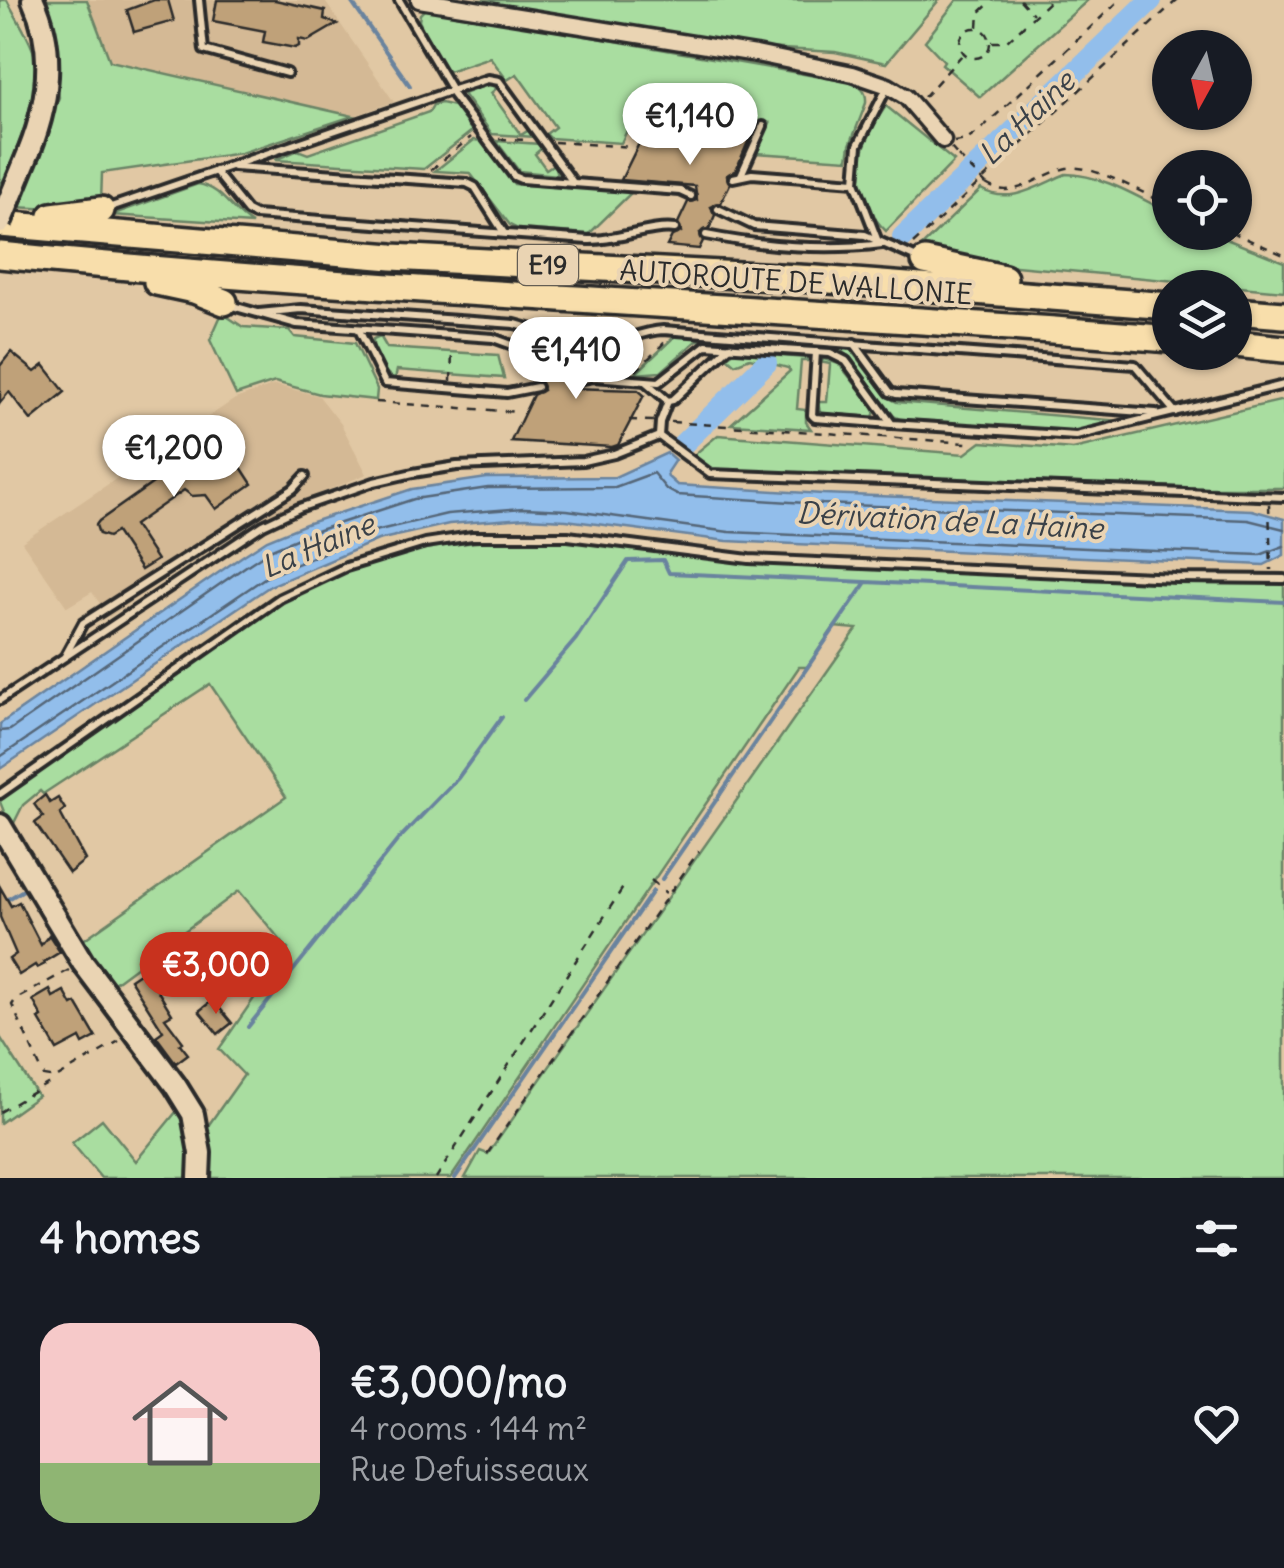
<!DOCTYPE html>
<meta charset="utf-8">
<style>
:root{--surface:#171b24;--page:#242831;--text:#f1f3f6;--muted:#9ea1a6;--line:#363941;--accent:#c8321e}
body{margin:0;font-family:Delius,sans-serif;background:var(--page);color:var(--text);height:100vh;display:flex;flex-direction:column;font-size:38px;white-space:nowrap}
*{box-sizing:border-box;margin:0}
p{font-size:32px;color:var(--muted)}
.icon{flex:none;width:55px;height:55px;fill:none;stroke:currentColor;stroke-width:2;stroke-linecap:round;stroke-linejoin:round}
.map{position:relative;height:1178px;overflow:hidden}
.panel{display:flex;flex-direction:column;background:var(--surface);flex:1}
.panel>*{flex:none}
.needle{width:65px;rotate:188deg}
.buttons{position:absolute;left:1152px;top:30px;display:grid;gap:20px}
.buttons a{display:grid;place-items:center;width:100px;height:100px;border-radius:50%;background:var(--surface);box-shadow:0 2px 8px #0004;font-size:50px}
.price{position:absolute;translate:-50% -85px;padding:0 22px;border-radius:35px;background:#fff;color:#222;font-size:32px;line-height:65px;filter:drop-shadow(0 2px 5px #0008)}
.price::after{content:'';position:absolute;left:50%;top:60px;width:30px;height:22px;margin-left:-15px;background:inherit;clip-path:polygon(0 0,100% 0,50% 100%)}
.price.current{background:var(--accent);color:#fff}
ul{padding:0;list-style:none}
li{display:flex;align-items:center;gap:30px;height:250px;padding:0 40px}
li+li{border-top:2px solid var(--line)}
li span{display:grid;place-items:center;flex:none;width:280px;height:200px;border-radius:30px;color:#555}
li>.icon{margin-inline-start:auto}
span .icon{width:120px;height:120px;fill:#fffc;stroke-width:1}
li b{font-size:42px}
h2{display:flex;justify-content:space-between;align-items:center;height:120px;padding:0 40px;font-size:42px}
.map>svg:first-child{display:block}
.built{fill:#d4b995}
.green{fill:#a9dda0;stroke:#6a8466;stroke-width:2.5}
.water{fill:#92beeb;stroke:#69839e;stroke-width:2.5}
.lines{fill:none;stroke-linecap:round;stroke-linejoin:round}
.shore{stroke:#546678;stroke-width:2.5}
.stream{stroke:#69839e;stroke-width:4}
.river{stroke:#92beeb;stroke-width:22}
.building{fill:#bfa179;stroke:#2b2b2b;stroke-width:2.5}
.lane-casing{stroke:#2b2b2b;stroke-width:14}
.street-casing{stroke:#2b2b2b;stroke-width:21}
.secondary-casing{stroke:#2b2b2b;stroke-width:28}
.highway-casing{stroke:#2b2b2b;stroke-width:32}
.path{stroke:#2b2b2b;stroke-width:2.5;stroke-dasharray:8 8;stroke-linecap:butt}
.lane{stroke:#ead4b3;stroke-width:6}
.street{stroke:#ead4b3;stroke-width:14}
.secondary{stroke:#ead4b3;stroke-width:20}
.highway{stroke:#f8deab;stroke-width:25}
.secondary-bridge-casing{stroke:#2b2b2b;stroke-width:28;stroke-linecap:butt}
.path-bridge{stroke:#2b2b2b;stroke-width:2.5;stroke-dasharray:8 8;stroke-linecap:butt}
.secondary-bridge{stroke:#ead4b3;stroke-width:20}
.labels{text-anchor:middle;stroke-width:8;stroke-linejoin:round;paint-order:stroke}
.shield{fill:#ead4b3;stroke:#645e54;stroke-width:2.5}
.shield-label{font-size:25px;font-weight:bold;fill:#2b2b2b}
.street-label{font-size:28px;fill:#2b2b2b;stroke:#ead4b3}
.water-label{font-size:30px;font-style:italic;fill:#3a4148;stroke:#ead4b3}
</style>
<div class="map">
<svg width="1284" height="1178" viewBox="0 0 1284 1178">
<rect width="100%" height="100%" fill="#e1c8a4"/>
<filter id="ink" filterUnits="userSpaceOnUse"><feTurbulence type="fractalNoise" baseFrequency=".01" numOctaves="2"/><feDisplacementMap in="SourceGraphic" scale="20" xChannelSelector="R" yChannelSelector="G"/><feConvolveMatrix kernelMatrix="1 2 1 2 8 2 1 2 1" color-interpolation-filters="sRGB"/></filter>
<g filter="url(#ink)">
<g class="built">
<path d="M87 0H324L394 102 353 116 110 61Z"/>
<path d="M275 385 319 396 341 424 367 474 239 527 109 617 92 592 67 607 22 542 235 399Z"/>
</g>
<g class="green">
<path d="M0 0H7C15 16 27 33 33 50 46 84 14 157 0 189Z"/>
<path d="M46 0H87L110 61 353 116 241 153 102 173 101 203 52 209 15 207 59 97Z"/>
<path d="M452 0H939L886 63 835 52 745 47Z"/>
<path d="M957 0H1088L980 97 942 64 944 61 925 41Z"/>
<path d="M426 8 849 82C860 86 867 90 866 103L850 145 848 159 756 153 770 123 635 114 621 143 550 138 546 134 555 127 517 74 507 80 490 57 445 72 419 21 420 14Z"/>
<path d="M488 84 498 87 491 93 521 135 529 130 535 137 492 134 463 94Z"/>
<path d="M441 103 454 106 472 131 424 169 275 160 298 150 308 154 429 112 433 105Z"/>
<path d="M886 106 954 161 886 231C846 192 857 147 886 106Z"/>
<path d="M474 140 482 141 514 184 632 192 589 234 518 229 510 225 470 173 435 171Z"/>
<path d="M496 141 540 144 542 148 535 154 546 169 554 164 557 175 519 171Z"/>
<path d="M1066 174C1104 175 1137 197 1170 213V232L1211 233 1284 262V291L972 262 937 256 919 249 981 189C1010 206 1039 185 1066 174Z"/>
<path d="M198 184C223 188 231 212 252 224L111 215Z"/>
<path d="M222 313 243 327 289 330 295 337 355 343 377 389 376 400 320 394 275 382 236 395 210 340Z"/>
<path d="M380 336 387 348 498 355 504 378 397 370 395 379C382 372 372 354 373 339Z"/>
<path d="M675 336 741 341 697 340 661 372 635 374Z"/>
<path d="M819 347 850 349 887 397 897 402 1121 421 1076 432 900 419 894 416 848 356 841 351Z"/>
<path d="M734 352 806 358 809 361H801L797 409 806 410V422L811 429 731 424 790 371 788 368 750 358 735 364 727 357Z"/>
<path d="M824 359 839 364 872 405 875 412 873 417 820 413 818 402H827L830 364 820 362Z"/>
<path d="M1284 400V488H1208L713 470 701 465 695 454 718 435 965 454 981 442 1073 449Z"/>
<path d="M534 539 571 540 739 563 1284 583V1178H465L480 1151 488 1154 857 629 834 627 807 667H799L451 1178H205V1130L244 1075 219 1049 288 949 239 891 110 986 79 943 286 797 210 684 43 794 40 791 23 805 11 829 0 802 6 793 257 615C354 560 422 541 534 539Z"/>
<path d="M0 1037 38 1096 0 1123Z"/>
<path d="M181 1106 187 1117 193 1178H101L72 1143 102 1119 136 1161Z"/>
</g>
<path class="water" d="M667 453 675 460 667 472 668 477 677 485 823 494 1252 510 1284 519V555L1264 565 727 541 566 520 525 518 449 524 378 540 270 586 0 769V724L244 555 267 540 306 524 412 489 487 478 615 477Z"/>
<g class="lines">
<g class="shore">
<path d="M0 731 10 730 249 564 272 549 310 533 414 499 488 488 615 487 653 473 666 489 677 495 822 504 1248 520 1284 529"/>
<path d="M0 757 266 577 375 531 447 514 524 508 567 510 729 532 1131 550 1260 555 1284 546"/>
</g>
<g class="stream">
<path d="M350 0 410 86"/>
<path d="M524 700 576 639 628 561 663 560 669 573 866 582"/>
<path d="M662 879 866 582 1284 602"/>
<path d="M0 904 25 889"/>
<path d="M248 1027 397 841 458 778 502 717"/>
<path d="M455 1178 653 891"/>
</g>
<g class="river">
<path d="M903 237 1151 0"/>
<path d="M683 444 766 363"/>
</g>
</g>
<g class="building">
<path d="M154 0H168L174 21 134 32 127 10Z"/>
<path d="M217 0H275L325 11 324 19 337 24 308 41 299 39V46L295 48 263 42 265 31 213 21Z"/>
<path d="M650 121 754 128 736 170 727 175 730 184 721 203 711 207 715 215 709 229 700 233 703 241 699 249 667 246 672 236 681 232 678 223 688 202 697 200 695 186 621 180Z"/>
<path d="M567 324 600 326 594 338 585 342 588 351 581 365 574 366 573 374 568 378 570 388 638 390 644 395 618 445 612 447 511 441 533 395 543 390 540 381 548 365 557 362 554 353 558 343 567 340 564 331Z"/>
<path d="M11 352 35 372 44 365 65 392 31 420 9 392 0 403V366Z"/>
<path d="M228 447 252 484 216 509 206 495 192 496 184 490 134 525 157 560 141 570 116 532 108 537 99 534 96 525 99 521 173 469 180 479Z"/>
<path d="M45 795 50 803 58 798 65 809 60 813 85 860 69 873 35 823 43 817 34 804Z"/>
<path d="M0 887 11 906 19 902 41 945 49 935 60 952 44 962 45 964 37 968 35 965 19 975 9 959 16 954 0 917Z"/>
<path d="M148 967 156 988 172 1014 165 1018 183 1042 180 1044 188 1054 176 1063 156 1036 163 1031 130 979Z"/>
<path d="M50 990 53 997 64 991 72 1005 76 1003 96 1037 83 1044 80 1038 57 1050 39 1019 42 1017 33 1000Z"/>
<path d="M213 1000 232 1023 218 1034 199 1011Z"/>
</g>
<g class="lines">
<g class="lane-casing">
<g id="lane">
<path d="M199 0 204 50 287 73"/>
<path d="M399 0 452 90"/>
<path d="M450 91 488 79 499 81 572 181"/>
<path d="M234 167 467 183 475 187 504 233"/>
<path d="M215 171 247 211 255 215 588 240C617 241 649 226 675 229"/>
<path d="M741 175 763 126"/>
<path d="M733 178 752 174 855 182 877 239"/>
<path d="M855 182 858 145 888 86"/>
<path d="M105 209 450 91 514 176 521 179 680 191 691 196"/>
<path d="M718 209 754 226 865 235 919 259"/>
<path d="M706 235C761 246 826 251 882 244"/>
<path d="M229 305 297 324 493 338 551 359"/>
<path d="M259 313 301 309 515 324 561 337"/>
<path d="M359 330 385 383 507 393 537 387"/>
<path d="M854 343 890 392 896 394 1156 413"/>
<path d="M591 345C617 347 637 331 663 330L1135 365 1175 412"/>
<path d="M816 352 812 415 815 418 891 424"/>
<path d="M579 371 593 377"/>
<path d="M574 381 594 377 659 382 706 345 830 353 846 361 892 424 1076 436 1284 385"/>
<path d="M646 382 668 401 673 400 730 346"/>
<path d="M659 436 660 422 668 401"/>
<path d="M65 656 83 623 293 489 305 476"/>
<path d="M0 700 263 525 299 508 374 482 413 473 457 466 583 461 614 454 659 436 710 474 1284 497"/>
<path d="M0 794 280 598 346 567 425 543 472 536H568L749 559 1176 578 1284 579"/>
</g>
</g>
<g class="street-casing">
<path id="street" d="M419 0 756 54 853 74 888 86 906 97 943 140"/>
</g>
<g class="secondary-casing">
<g id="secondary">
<path d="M29 152C49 102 56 50 33 0"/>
<path d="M0 825 83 963 175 1085 193 1114 200 1153 199 1178"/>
</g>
</g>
<g class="highway-casing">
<g id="highway">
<path d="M52 216 101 210"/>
<path d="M0 224 392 257 816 279 1170 306"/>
<path d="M0 255C389 294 780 307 1170 339"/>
<path d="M925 261 1004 278"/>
<path d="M157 282 194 290 224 302"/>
<path d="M1235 311 1284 315"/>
<path d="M1235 344 1284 349"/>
</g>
</g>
<g class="path">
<path d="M1020 0 1033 14"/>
<path d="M978 27 979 13 993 0"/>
<circle cx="975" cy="43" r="15"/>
<path d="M992 42H1006L1051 0"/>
<path d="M924 97 962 55"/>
<path d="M499 139 531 140"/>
<path d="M554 142 633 147"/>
<path d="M954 142 967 140 979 131 1120 0"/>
<path d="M951 148 958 156"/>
<path d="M431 170 471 137"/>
<path d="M986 184C1015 202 1038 174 1067 168 1092 163 1146 195 1170 206"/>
<path d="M1231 232 1284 255"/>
<path d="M913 244 1177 0"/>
<path d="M636 371 669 338"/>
<path d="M451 381 452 352"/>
<path d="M376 402 518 412"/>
<path d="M629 420 653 421"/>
<path d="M671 422 967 443 970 440"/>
<path d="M1269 504 1271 570"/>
<path d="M651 880 666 893"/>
<path d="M69 970 16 999 12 1005 44 1076 56 1078 119 1041"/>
<path d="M0 1112 54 1080"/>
<path d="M487 1154 699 851"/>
<path d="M436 1178 624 886"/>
</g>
<use href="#lane" class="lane"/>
<use href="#street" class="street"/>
<use href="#secondary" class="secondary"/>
<use href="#highway" class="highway"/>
<g class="secondary-bridge-casing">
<path id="secondary-bridge" d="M0 223 29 152"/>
</g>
<path class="path-bridge" d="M958 156 986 184"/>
<use href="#secondary-bridge" class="secondary-bridge"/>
</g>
</g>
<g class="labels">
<rect class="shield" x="518" y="245" width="60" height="40" rx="8"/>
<g class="shield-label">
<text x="548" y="274">E19</text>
</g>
<g class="street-label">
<text transform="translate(796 282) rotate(4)" y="10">AUTOROUTE DE WALLONIE</text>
</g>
<g class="water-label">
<text transform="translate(1027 118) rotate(-44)" y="10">La Haine</text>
<text transform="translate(950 521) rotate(3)" y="10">Dérivation de La Haine</text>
<text transform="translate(318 546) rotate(-23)" y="10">La Haine</text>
</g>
</g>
</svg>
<div class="buttons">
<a><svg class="needle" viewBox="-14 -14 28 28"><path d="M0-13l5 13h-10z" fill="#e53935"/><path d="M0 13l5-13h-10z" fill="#9ea1a6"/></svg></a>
<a><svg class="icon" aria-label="locate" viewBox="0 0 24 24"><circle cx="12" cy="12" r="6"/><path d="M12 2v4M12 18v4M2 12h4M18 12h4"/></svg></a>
<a><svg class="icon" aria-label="layers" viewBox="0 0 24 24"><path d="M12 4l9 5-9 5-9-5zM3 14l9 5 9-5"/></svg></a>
</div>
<b class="price" style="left:690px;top:168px">€1,140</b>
<b class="price" style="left:576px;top:402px">€1,410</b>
<b class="price" style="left:174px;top:500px">€1,200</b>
<b class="price current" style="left:216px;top:1017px">€3,000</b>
</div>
<section class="panel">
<h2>4 homes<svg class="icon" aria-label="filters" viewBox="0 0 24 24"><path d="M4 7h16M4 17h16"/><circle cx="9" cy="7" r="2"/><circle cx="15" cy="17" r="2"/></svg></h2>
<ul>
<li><span style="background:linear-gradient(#f6c9c9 70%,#8fb573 0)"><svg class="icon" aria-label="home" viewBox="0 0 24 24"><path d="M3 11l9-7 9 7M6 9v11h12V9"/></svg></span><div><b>€3,000/mo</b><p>4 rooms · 144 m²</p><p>Rue Defuisseaux</p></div><svg class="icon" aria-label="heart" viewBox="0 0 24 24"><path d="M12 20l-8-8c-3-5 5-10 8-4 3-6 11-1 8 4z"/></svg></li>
</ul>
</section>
